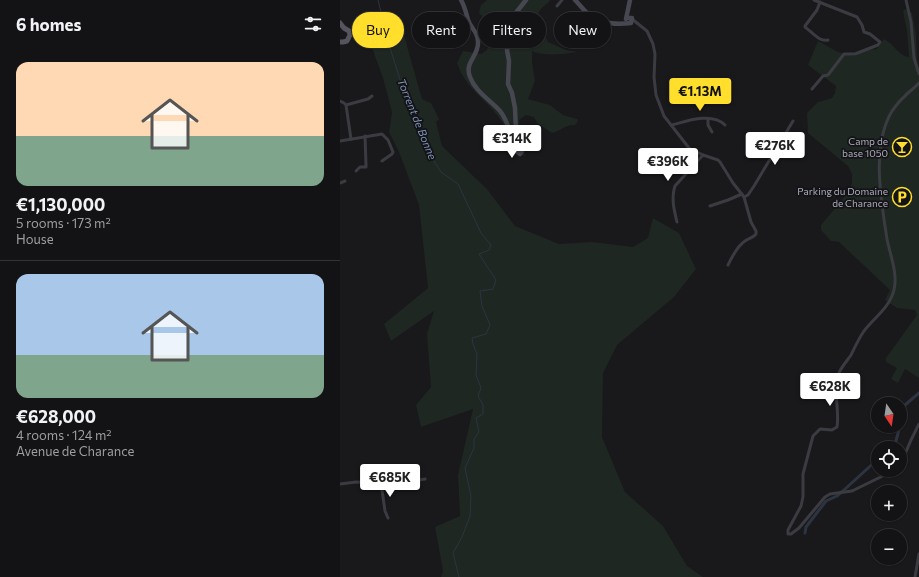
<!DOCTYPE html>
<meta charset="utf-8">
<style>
:root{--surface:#131214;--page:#1c1b1d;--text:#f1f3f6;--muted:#9d9ea0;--line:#323234;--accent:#ffdf2c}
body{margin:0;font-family:Commissioner,sans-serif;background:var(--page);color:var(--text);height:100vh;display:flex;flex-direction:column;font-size:15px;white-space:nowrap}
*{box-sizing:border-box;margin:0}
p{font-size:13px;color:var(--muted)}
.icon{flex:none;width:22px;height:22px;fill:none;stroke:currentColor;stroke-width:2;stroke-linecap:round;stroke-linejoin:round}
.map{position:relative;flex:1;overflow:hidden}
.sheet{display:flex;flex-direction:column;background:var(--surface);width:340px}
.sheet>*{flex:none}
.hud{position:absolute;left:12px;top:12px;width:380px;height:36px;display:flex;gap:8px}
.needle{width:26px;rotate:167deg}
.tools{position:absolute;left:531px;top:397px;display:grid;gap:8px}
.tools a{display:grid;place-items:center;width:36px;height:36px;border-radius:50%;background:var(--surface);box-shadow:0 1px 3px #0004,0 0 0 1px var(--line);font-size:20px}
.price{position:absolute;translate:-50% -34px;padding:0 9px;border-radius:4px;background:#fff;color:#222;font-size:13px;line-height:26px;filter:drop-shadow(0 1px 2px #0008)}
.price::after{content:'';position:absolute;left:50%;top:24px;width:12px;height:9px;margin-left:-6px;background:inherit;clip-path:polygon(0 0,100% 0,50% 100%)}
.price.active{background:var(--accent);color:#111}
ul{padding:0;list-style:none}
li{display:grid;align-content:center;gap:8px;height:212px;padding:0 16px}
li+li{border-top:1px solid var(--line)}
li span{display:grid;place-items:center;height:124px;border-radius:12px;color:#555}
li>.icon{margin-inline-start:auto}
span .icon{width:72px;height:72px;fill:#fffc;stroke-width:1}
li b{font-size:17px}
h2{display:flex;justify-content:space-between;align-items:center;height:48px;padding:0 16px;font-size:17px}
.tag{padding:0 14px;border-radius:18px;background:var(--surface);box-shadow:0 1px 3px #0004,0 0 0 1px var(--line);font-size:14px;line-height:36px}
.tag.active{background:var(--accent);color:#111}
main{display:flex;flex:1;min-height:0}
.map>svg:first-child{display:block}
.green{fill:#1e2721}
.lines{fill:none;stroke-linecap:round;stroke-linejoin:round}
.stream{stroke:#2d3441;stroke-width:1}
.canal{stroke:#2d3441;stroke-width:3}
.street{stroke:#3b3b42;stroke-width:3}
.secondary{stroke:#474751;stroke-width:4.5}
.primary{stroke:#555560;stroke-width:5}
.labels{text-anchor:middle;stroke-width:3.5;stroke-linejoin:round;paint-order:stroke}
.poi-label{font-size:10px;fill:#aaacbc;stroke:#141316;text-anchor:end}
.water-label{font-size:11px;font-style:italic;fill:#7e93b9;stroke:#141316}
</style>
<main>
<section class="sheet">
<h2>6 homes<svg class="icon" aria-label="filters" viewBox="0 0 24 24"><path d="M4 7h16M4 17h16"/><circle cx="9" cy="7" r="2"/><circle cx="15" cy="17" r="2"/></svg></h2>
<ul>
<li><span style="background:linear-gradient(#ffd9b3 60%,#7fa58c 0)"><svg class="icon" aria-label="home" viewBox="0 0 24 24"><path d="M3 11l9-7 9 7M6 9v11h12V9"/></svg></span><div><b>€1,130,000</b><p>5 rooms · 173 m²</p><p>House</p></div></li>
<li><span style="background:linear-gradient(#a9c7e8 65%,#7fa58c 0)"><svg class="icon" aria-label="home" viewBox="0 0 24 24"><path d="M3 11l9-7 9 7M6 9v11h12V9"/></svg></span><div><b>€628,000</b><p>4 rooms · 124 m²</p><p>Avenue de Charance</p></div></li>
</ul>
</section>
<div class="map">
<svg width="579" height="577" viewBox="0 0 579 577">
<rect width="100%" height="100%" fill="#19181b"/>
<g class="green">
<path d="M147 0H209L210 1C203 8 198 8 198 19 207 27 203 32 208 42L226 50 238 52C223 54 206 57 192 51V61L195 81 188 99 210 105 223 115 237 119 238 121 235 125C227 124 220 131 212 133L197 123 194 117 186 115 179 120 185 157C172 145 167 128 157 115 143 97 125 87 117 63L123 51 141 54 147 50 150 41 147 21 139 13 141 5Z"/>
<path d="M565 9 572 13 576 35 577 60 579 66V378L565 369 558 383 551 379 557 368 546 362V358L577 315 575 310 557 308 545 300 550 290 499 242 491 241 481 230V225L507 194 512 183V174L508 166 468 133 467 113 478 102 492 98 495 93 496 86 468 65 478 41 498 52 509 55 514 56 528 50 537 49 544 39C554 44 559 56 569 57L567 31 563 11Z"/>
<path d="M62 28 82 99 91 103 99 119 96 122 102 146 147 189 175 226 219 244 252 242 293 247 308 238 313 218 339 233 356 269 334 297 277 345 263 373 262 437 285 492 323 526 347 566 363 577H101L103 571 95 527 120 516 118 475 133 409 81 427 76 405 91 387 87 334 94 311 51 341 44 324 88 288 79 205 59 152 49 132 52 112 43 78 28 37Z"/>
</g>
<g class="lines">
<path class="stream" d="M38 0 51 51 64 92 95 163 101 172 118 184 141 233 151 245 149 250 139 254 156 280 153 289 140 291 142 306 150 325 146 334 132 338 133 344 137 354 136 375 141 388 138 396 143 405V414L136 418 139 432 134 439V448L125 468 131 496 130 516 122 537 113 553 119 577"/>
<g class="canal">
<path d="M560 425 565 405 579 393"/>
<path d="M554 448 560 426"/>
<path d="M465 533 466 527 486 501 497 496 504 490 538 459"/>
</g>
<g class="street">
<path d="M566 0 571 22 574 58 579 74"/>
<path d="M480 2 477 10 465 26V27C472 32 479 42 488 40"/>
<path d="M217 6 222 0"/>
<path d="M292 19 307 31 313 44 315 54 314 77 316 95 324 116 349 148 363 155 378 160 380 162 393 183 404 197 411 222 416 231V234C413 238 409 238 405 241 397 246 392 257 388 265"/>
<path d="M472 89 483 76 488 75 504 54H515L538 45 540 42 530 34 524 32 522 25 517 17 474 0"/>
<path d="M0 101 4 103 6 105 11 139"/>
<path d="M6 105 28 99 32 96"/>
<path d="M368 119V125L372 132"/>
<path d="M332 125C347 121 372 112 385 125"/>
<path d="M0 141 42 134 48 140 53 152 52 154 42 161"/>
<path d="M16 171 20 167H26V165L25 136"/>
<path d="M0 183 5 181"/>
<path d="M404 197 408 195 414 186 453 121"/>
<path d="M370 206 388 200 402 194"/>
<path d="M337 222C334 210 331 198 335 186L363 155"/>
<path d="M560 466 571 440 579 424"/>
<path d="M555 470 512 491 490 494 485 497 459 528 451 534H448V530L461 506 463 497V474L473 436 480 429 492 430 497 427C500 410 492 388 499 373 502 366 507 361 511 355 515 347 519 338 524 331 534 318 550 307 554 290 558 273 550 255 547 239 541 200 531 146 552 111 556 106 559 101 564 97 568 92 575 88 579 83"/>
<path d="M41 483 45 511 48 518"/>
<path d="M0 484 16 482 48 483 65 478 79 480 85 479"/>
<path d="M575 577 579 554"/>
</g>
<g class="secondary">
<path d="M121 0C125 7 126 13 128 20 131 29 138 31 138 42 139 56 124 62 130 77 135 91 150 100 160 111 167 119 173 140 176 151L180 154 182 151 176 132 175 108 172 93 168 84 169 61 167 50 171 19 186 0"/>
<path d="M235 0C239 4 242 8 246 12 259 24 275 25 291 23L292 18H287"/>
<path d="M286 19 290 0"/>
</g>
<path class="primary" d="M0 23 4 28 9 31 10 35 7 41 3 42H0"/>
</g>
<defs>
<g id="bar-ring" transform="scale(1)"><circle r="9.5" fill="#141316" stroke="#ffdf2c" stroke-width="1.5"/><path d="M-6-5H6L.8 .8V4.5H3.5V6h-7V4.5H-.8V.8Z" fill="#ffdf2c"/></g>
<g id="parking-ring" transform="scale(1)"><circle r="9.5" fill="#141316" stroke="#ffdf2c" stroke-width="1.5"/><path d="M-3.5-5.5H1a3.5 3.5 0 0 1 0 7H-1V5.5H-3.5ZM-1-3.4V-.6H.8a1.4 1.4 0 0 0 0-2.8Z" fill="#ffdf2c"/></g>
</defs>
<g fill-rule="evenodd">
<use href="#bar-ring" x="562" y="147"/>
<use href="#parking-ring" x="562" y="197"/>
</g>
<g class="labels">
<g class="poi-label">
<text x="548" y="145">Camp de<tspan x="548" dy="12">base 1050</tspan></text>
<text x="548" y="195">Parking du Domaine<tspan x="548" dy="12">de Charance</tspan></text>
</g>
<g class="water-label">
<text transform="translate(77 119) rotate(68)" y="4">Torrent de Bonne</text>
</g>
</g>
</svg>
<div class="tools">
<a><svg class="needle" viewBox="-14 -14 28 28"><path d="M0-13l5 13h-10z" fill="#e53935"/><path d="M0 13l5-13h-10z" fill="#9d9ea0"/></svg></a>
<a><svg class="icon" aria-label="locate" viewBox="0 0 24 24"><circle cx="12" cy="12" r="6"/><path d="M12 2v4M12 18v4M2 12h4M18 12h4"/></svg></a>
<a>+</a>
<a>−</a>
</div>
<b class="price active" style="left:360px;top:112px">€1.13M</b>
<b class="price" style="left:172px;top:159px">€314K</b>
<b class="price" style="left:435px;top:166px">€276K</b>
<b class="price" style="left:328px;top:182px">€396K</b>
<b class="price" style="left:490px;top:407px">€628K</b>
<b class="price" style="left:50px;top:498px">€685K</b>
<div class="hud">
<a class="tag active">Buy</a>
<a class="tag">Rent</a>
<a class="tag">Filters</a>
<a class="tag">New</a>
</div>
</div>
</main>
